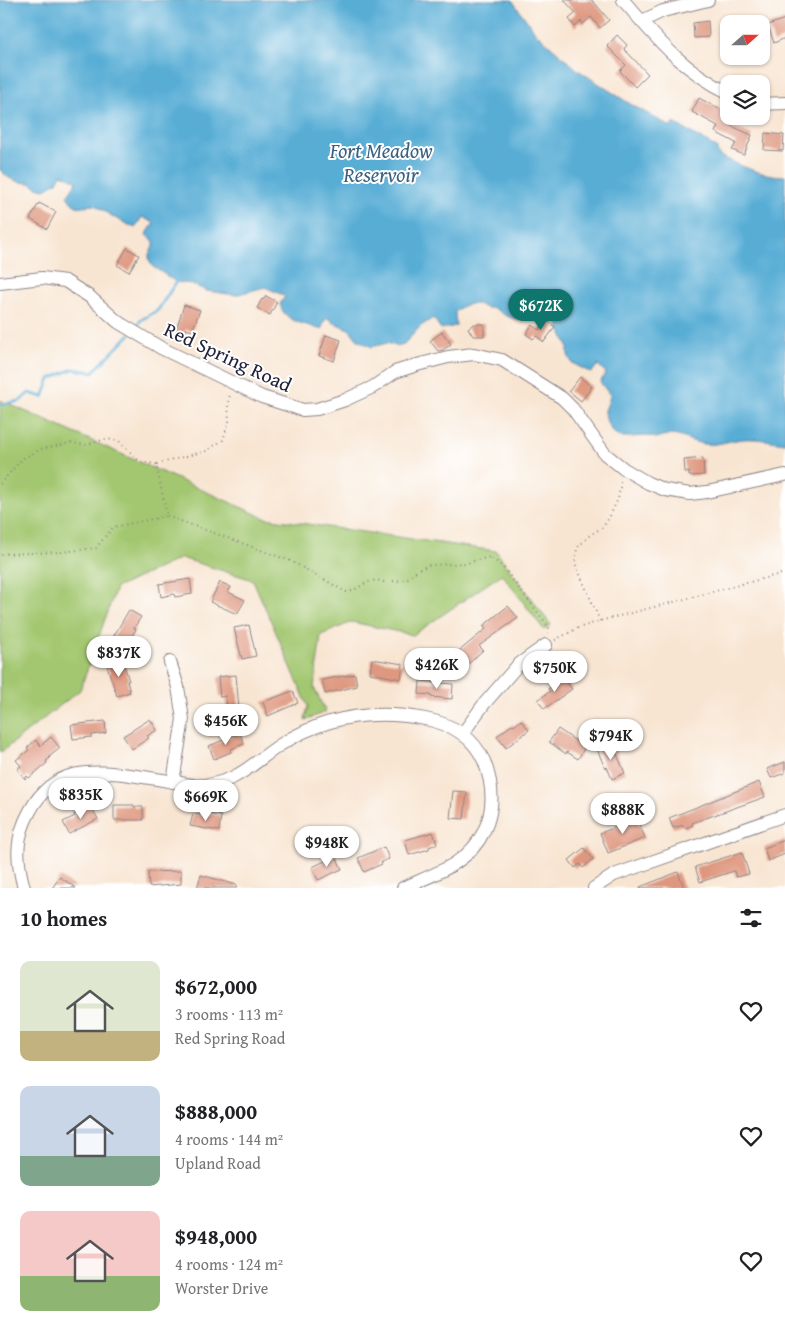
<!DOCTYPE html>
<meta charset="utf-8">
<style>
:root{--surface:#fff;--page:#f2f2f2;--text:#202124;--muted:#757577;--accent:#0f766e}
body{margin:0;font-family:"Gentium Book Plus",serif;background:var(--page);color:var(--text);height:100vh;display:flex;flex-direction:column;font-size:19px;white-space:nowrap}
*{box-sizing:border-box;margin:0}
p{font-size:16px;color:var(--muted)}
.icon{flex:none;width:28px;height:28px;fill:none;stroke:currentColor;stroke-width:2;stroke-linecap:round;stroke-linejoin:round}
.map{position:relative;height:888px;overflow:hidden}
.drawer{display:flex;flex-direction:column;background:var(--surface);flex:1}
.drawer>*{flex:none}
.needle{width:32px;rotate:69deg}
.controls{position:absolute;left:720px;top:15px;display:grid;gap:10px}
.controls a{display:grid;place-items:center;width:50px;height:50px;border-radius:10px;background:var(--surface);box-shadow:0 1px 4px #0004;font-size:25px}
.price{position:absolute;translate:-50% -42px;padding:0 11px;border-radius:18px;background:#fff;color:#222;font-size:16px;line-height:32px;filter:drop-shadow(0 1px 2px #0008)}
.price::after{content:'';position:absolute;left:50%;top:30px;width:15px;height:11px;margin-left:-8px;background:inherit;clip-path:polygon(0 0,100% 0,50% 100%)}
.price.active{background:var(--accent);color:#fff}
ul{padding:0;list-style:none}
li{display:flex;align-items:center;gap:15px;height:125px;padding:0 20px}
li span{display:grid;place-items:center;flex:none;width:140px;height:100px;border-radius:10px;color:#555}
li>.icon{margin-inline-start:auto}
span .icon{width:60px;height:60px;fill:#fffc;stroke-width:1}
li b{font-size:21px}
h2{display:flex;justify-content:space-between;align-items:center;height:60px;padding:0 20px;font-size:21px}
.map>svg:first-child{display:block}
.green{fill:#a3c770;stroke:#627456}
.water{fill:#59add5;stroke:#3e6888}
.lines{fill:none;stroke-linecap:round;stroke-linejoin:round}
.stream{stroke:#59add5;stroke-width:3}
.building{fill:#df9880}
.minor-casing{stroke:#8d8486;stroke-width:14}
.path{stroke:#8d8486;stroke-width:2;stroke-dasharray:1 4;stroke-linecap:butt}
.minor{stroke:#fff;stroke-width:12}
.labels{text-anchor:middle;stroke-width:4;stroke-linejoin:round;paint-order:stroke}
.street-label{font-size:20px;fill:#22223b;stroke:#fff}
.water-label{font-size:21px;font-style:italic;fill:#3b6180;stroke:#fff}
</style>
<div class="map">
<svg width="785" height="888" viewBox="0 0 785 888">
<rect width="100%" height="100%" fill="#fff"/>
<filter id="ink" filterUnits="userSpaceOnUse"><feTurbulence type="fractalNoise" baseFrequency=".02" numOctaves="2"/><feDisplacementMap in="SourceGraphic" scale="10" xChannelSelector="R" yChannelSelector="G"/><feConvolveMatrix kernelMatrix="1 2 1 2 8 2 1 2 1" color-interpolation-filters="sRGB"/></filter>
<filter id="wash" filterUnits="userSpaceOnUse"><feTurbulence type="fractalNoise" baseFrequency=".0096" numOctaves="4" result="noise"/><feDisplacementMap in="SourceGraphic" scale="20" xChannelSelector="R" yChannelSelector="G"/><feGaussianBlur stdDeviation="1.12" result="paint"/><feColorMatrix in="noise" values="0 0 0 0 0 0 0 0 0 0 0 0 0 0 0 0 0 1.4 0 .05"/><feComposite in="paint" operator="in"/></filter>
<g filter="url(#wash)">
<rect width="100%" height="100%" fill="#f8e5d1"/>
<path class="green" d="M0 400 265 518 496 551 551 625 544 630 502 574 413 635 352 622 321 635 314 688 326 712 305 720 308 706 253 580 181 558 116 588 80 690 0 753Z"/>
<path class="water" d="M0 0H512L536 33 578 70 627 102 671 127 674 123 717 148V152L720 156C742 166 761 176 785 176V443C771 441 756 438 743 439 730 440 717 446 704 444 685 441 677 430 656 438 639 431 616 448 607 422 606 419 605 414 605 410 607 405 609 401 610 395L600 382 606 373 598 365 591 373 572 363 568 355V347L558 324 549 316 541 315 519 320 506 316 494 308H486L478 304H468L461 307 455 312 456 326 441 329 433 318 421 326 404 344 396 346 387 343 372 347 358 340 349 329 332 322V320L326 318 321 330C306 323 284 323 280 304L285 296 265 287 235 295 207 291 191 284 176 282 152 266 149 260V254L154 245V241L146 235 154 223 142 217 135 228 113 217 95 205C80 205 77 212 67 196L77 181 61 174 57 182 45 189 37 187 30 183 19 182 9 178 0 170Z"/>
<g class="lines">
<g class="stream">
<path d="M134 330 141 320 158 310 176 282"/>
<path d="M0 405 20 401 29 393 43 397 50 379 73 369 93 372 130 334"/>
</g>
</g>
<g id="blocks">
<g class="building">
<path d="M564 0H592L609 20 600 28 591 17 583 24 581 21 575 27 569 19 576 13Z"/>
<path d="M785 19V38L774 43 768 25Z"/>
<path d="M708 21 709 37 694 38 693 23Z"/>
<path d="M617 35 627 45 624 49 648 74 635 87 620 71 626 65 607 46Z"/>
<path d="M699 98 729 114V116L736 118 731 126 752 135 744 155 732 150 736 143 715 132 718 126 692 112Z"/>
<path d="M765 133 784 135 783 151 764 150Z"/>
<path d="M39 203 56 212 47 229 30 219Z"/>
<path d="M127 248 139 255 129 272 117 265Z"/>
<path d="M266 296 277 302 270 315 257 308 262 299 263 300Z"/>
<path d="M184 305 200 310 192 331 186 329 184 336 175 333Z"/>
<path d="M546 320 555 327 544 342 536 336 533 339 526 334 532 325 539 330Z"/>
<path d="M474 324H484V336H473L468 328Z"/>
<path d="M442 332 451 344 443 350 438 351 430 341Z"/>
<path d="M326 335 341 340 334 361 319 356Z"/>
<path d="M580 377 592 387 581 401 569 391Z"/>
<path d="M703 458 704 475 689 476V472H685L684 460Z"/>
<path d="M190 579 192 594 175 597 174 594 161 597 159 584Z"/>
<path d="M220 582 231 587 228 592 245 600 237 614 210 602Z"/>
<path d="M508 606 518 618 479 646 483 650 459 673 448 660 486 629 483 626Z"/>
<path d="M129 610 141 617 134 628 136 629 126 647 112 639Z"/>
<path d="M249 625 256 656 242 659 234 628Z"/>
<path d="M372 659 403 664 401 679 370 673Z"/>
<path d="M123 661 129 681H127L130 692 117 696 107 666Z"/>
<path d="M355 674 357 686 325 694 322 680Z"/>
<path d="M236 675 239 709 227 711 226 696 220 697 218 677Z"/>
<path d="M563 677 572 689 544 709 538 700 550 691 548 689Z"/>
<path d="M420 681 453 684 452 699 431 697V695L419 694Z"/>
<path d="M293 691 298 703 268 716 263 702Z"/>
<path d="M150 719 157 730 147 736 149 738 132 749 123 736Z"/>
<path d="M521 720 529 730 506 748 497 736 513 724 514 726Z"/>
<path d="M105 721 106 733 92 735V737L73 739 71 725Z"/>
<path d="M558 729 585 747 578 759 567 752 566 754 549 742Z"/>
<path d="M240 733 244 744 231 749V752L214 759 209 746Z"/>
<path d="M51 737 60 748 49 757 50 758 46 761 47 763 29 778 27 776 25 779 17 769 21 766 16 760 29 750 27 748 36 740 40 746Z"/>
<path d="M612 743 625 773 612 779 607 767 605 768 597 749Z"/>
<path d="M785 762V773L771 778 767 769Z"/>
<path d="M759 782 765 797 692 823 693 825 685 828 683 825 673 828 669 818Z"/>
<path d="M453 791 467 792 464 819 450 818Z"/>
<path d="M114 805H134V807H143V820H114Z"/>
<path d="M91 806 98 819 69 834 63 822 75 816 74 814Z"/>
<path d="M201 813 221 816 219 831 190 826 193 814 200 815Z"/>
<path d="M636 817 645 838 608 853 600 833 625 824 624 822Z"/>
<path d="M433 832 437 844 429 847V849L409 855 405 840Z"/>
<path d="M785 840V854L768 861 764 848Z"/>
<path d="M384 847 389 859 381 862 382 864 364 872 358 858Z"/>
<path d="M584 848 593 859 583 868 580 864 575 868 569 860Z"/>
<path d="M742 852 749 874 736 877 734 871 700 882 695 867Z"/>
<path d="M336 856 342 869 318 880 312 867Z"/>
<path d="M181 871V884L149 887 148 872Z"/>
<path d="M678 872 684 888H640V887Z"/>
<path d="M201 875 237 885V888H197Z"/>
<path d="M60 877 76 888H52Z"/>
</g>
</g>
</g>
<g filter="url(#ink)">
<use href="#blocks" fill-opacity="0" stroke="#8d8486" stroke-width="1"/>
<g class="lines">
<g class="minor-casing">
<g id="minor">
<path d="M623 0C657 39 681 69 729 93"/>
<path d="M642 21 663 11 708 0"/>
<path d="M761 104 785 103"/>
<path d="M0 283 42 278 65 281 90 297 118 322 161 348 262 397 303 410 317 409 345 400 373 387 395 372 417 365 448 357 474 354 502 360 562 398 573 409 605 454 624 469 648 483 665 490 690 494 707 492 785 475"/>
<path d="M170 662 178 687 183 719 173 782"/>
<path d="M463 733 484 704 518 665 546 645"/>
<path d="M24 888C16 859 15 838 30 811 54 766 93 770 137 776 157 779 177 782 197 786 237 784 250 765 280 745 325 716 373 709 425 719 452 724 473 736 484 761 493 784 495 808 484 831 469 864 434 874 403 888"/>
<path d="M594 888 614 875 785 815"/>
</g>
</g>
<g class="path">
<path d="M157 464 206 451 223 440 229 421 228 404 230 394"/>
<path d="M0 484 22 459 41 449 71 443 85 445 106 439 119 441 140 462 156 464 167 516 113 527 96 548 61 552 0 554"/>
<path d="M167 516 291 561 346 592 352 591 368 582 376 580 384 582 405 580 418 570 429 565 466 563 490 557 503 567 549 627 548 633"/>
<path d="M600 621 575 563 577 548 590 535 603 527 609 518 618 499 621 482"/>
<path d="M555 640 578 628 600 621 785 573"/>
</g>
<use href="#minor" class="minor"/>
</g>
</g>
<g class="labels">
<g class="street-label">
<text transform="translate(228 357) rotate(25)" y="7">Red Spring Road</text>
</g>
<g class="water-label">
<text x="381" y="158">Fort Meadow<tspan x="381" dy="24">Reservoir</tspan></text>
</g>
</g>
</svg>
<div class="controls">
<a><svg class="needle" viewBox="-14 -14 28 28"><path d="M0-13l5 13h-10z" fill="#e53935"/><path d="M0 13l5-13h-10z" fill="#757577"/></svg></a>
<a><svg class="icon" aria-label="layers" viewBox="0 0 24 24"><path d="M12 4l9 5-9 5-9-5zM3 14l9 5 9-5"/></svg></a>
</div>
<b class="price active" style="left:541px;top:331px">$672K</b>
<b class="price" style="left:119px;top:678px">$837K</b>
<b class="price" style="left:437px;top:690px">$426K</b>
<b class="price" style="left:555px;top:693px">$750K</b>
<b class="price" style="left:226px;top:746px">$456K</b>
<b class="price" style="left:611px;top:761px">$794K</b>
<b class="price" style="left:81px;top:820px">$835K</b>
<b class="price" style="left:206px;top:822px">$669K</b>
<b class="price" style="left:623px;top:835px">$888K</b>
<b class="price" style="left:327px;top:868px">$948K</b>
</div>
<section class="drawer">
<h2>10 homes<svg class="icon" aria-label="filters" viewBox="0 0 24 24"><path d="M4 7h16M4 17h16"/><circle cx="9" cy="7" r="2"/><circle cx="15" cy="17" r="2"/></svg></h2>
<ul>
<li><span style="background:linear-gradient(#dfe7d0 70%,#c2b280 0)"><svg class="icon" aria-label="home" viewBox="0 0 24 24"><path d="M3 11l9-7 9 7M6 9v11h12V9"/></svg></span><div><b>$672,000</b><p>3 rooms · 113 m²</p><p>Red Spring Road</p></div><svg class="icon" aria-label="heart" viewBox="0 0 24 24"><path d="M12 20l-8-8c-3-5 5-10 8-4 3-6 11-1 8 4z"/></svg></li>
<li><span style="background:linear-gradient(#c9d6e8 70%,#7fa58c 0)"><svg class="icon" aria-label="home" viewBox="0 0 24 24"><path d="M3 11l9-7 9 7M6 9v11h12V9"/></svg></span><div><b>$888,000</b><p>4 rooms · 144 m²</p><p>Upland Road</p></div><svg class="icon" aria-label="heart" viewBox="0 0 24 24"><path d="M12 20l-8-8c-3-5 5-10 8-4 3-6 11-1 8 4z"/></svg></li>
<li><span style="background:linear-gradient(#f6c9c9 65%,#8fb573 0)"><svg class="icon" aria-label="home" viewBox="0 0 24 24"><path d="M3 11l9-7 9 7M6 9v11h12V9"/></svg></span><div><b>$948,000</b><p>4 rooms · 124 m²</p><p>Worster Drive</p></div><svg class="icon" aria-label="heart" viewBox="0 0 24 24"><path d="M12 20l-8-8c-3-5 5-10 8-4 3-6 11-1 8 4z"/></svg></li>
</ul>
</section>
